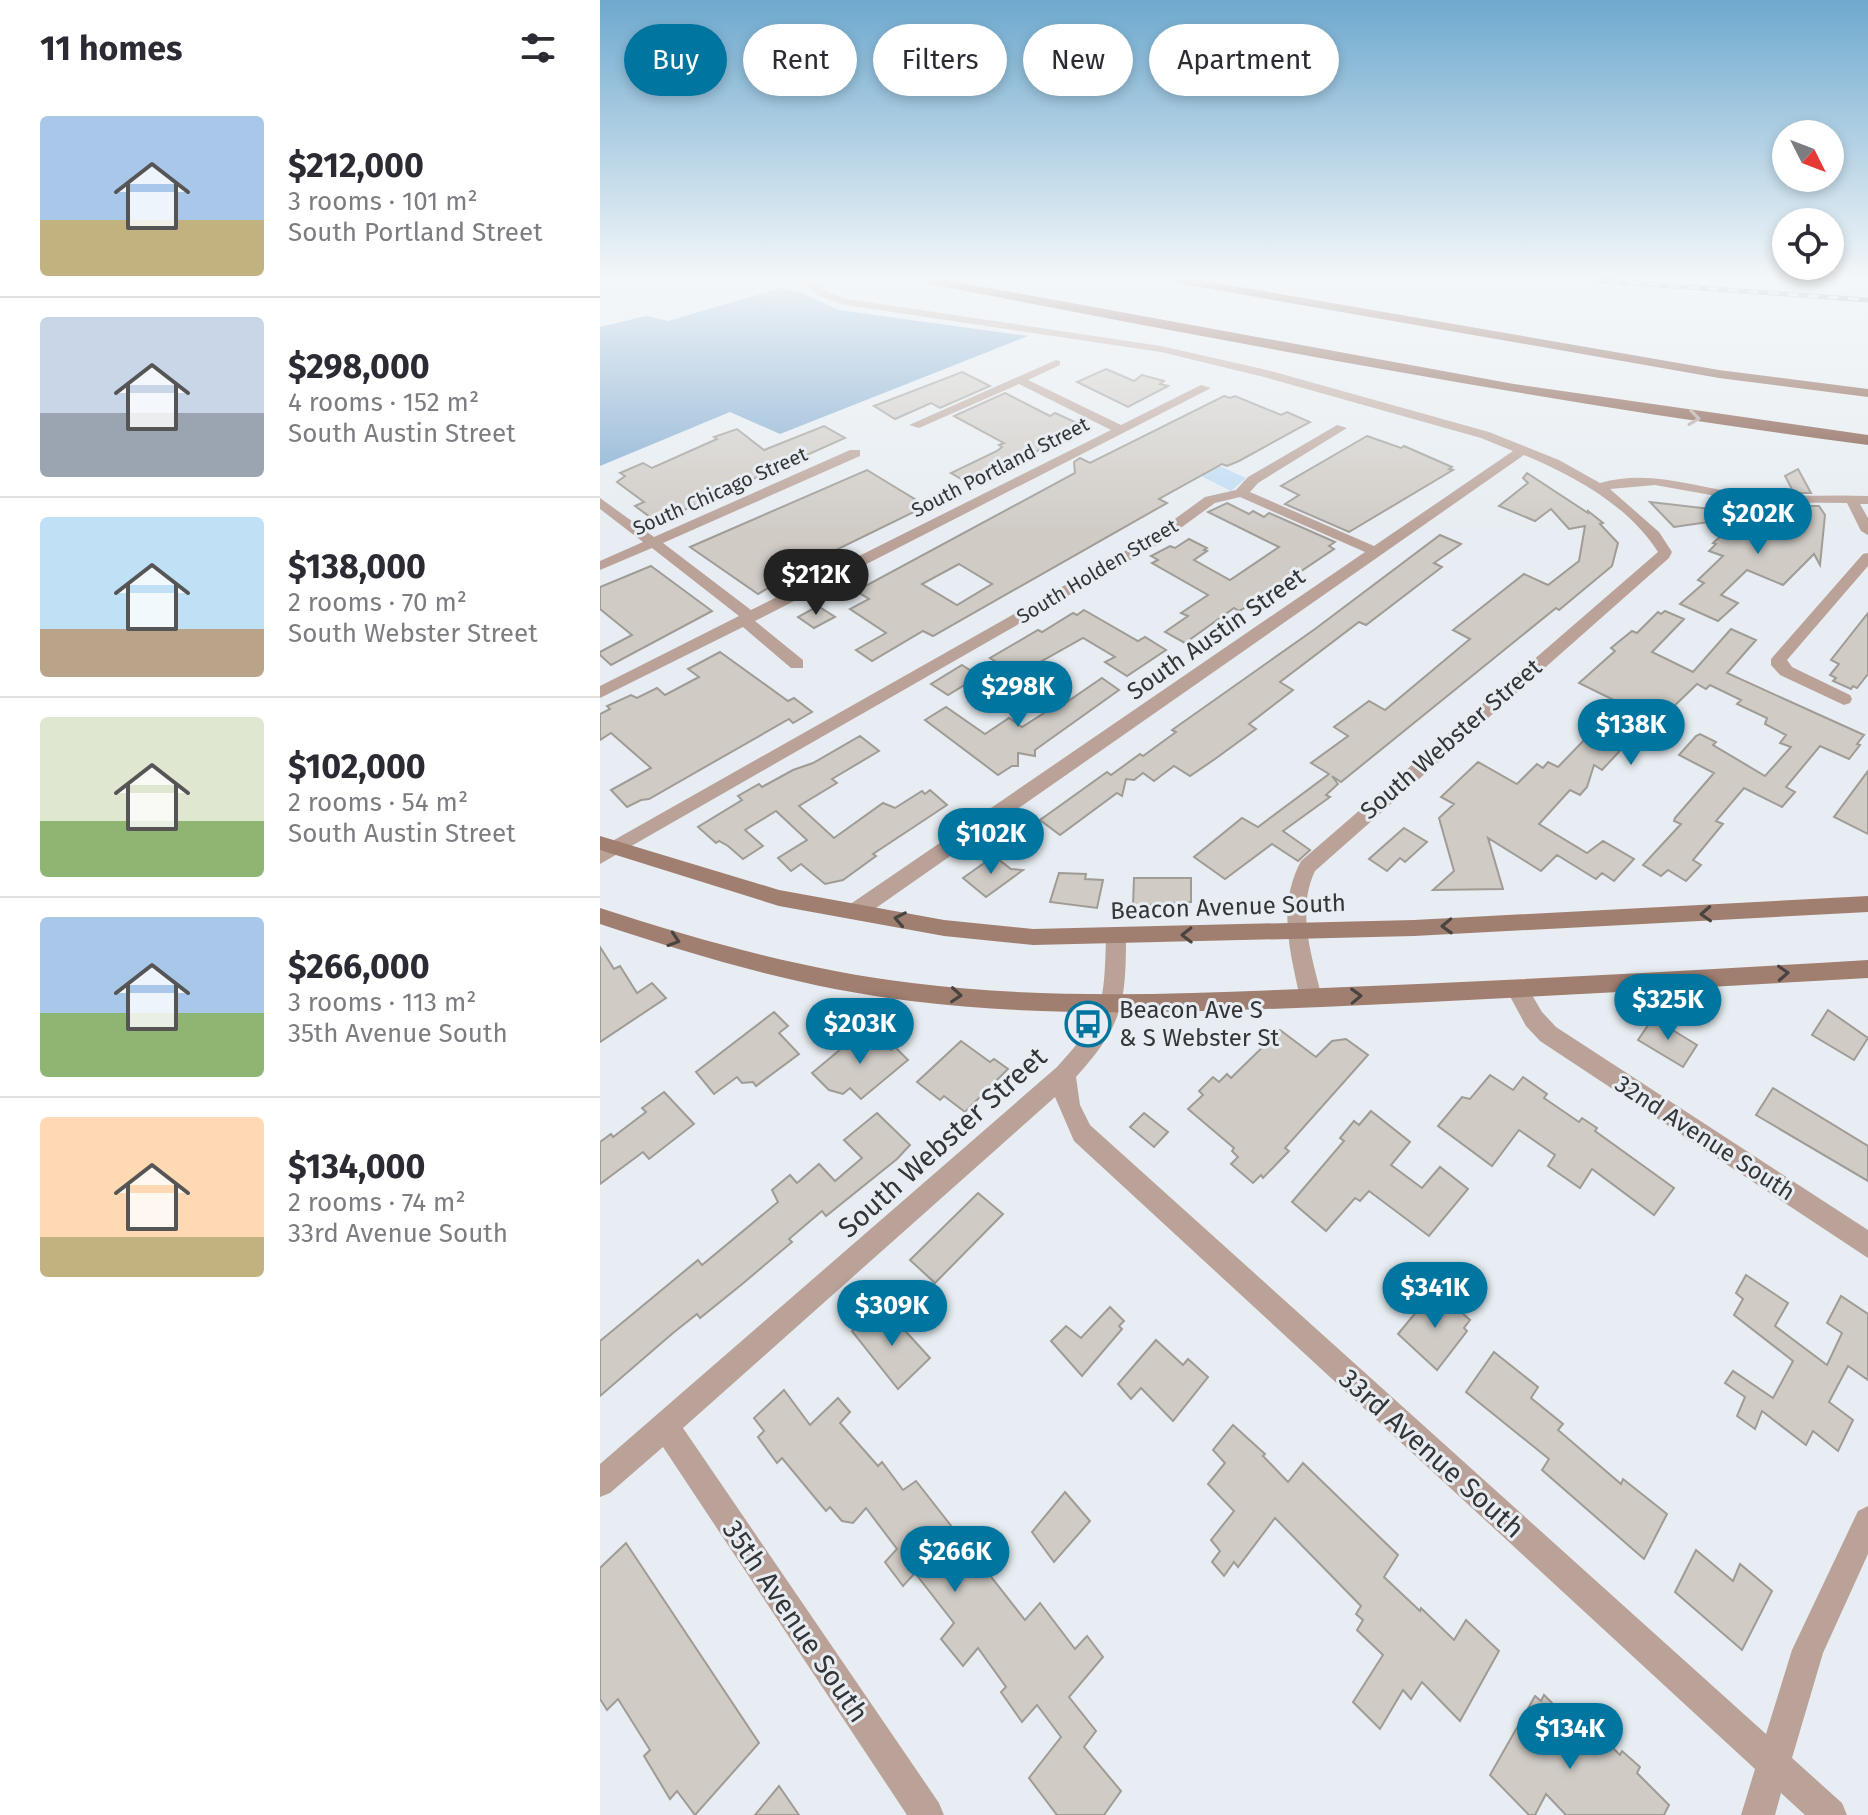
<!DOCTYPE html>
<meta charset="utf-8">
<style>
:root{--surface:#fff;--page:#f2f2f3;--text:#2b2b33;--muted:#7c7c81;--line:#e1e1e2;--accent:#00759f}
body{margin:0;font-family:"Fira Sans",sans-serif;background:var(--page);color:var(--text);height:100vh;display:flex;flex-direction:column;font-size:30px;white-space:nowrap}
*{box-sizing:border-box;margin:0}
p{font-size:26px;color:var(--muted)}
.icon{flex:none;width:44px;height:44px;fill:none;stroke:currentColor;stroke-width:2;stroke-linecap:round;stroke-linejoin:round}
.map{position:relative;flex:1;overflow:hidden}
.side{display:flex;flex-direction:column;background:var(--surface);width:600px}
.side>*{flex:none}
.guide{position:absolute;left:24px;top:24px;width:760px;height:72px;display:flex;gap:16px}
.needle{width:52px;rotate:132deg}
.buttons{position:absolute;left:1172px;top:120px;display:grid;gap:16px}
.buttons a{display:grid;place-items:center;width:72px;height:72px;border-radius:50%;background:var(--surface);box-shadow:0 4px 12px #0003;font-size:40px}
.price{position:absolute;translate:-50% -68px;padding:0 18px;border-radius:28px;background:var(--accent);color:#fff;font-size:26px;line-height:52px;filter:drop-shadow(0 2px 4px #0008)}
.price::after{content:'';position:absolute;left:50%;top:48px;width:24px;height:18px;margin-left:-12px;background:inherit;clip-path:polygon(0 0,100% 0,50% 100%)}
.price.current{background:#222;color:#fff}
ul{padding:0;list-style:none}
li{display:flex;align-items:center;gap:24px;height:200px;padding:0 40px}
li+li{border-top:2px solid var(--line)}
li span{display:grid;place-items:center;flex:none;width:224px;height:160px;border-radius:8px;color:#555}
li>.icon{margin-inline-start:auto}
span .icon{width:96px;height:96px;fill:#fffc;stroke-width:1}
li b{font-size:34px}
h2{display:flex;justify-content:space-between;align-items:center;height:96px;padding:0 40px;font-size:34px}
.tag{padding:0 28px;border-radius:36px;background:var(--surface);box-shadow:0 4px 12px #0003;font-size:28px;line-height:72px}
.tag.current{background:var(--accent);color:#fff}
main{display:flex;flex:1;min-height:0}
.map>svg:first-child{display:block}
.green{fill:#c1dcf3}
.forest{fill:#81abd0}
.building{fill:#d0cbc5;stroke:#9f9b95;stroke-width:2;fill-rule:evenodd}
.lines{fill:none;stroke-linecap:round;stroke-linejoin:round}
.street{fill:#baa298;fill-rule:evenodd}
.secondary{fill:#a07e70;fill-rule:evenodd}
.highway{fill:#7c4d3b;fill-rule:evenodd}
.rail-casing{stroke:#6f7275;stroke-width:5}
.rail{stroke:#e7edf2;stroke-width:3;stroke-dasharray:10;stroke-linecap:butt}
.oneway{stroke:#b29d96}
.oneway2{stroke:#494442}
.labels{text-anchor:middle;stroke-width:6;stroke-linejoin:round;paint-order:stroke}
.far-street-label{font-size:20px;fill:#333537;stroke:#e7edf2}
.street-label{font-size:24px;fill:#333537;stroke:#e7edf2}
.poi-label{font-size:24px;fill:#333537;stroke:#e7edf2;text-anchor:start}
.near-street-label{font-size:28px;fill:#333537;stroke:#e7edf2}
</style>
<main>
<section class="side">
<h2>11 homes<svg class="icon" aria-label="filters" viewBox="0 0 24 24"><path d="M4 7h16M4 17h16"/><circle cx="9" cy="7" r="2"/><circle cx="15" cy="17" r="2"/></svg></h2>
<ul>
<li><span style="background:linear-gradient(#a9c7e8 65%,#c2b280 0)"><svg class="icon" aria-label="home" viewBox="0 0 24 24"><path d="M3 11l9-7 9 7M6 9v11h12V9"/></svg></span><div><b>$212,000</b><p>3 rooms · 101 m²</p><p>South Portland Street</p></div></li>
<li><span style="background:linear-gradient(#c9d6e8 60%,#9aa5b1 0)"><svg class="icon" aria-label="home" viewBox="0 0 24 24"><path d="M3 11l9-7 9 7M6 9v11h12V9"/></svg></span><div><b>$298,000</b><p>4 rooms · 152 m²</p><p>South Austin Street</p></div></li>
<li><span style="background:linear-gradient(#bfe0f5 70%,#b9a48a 0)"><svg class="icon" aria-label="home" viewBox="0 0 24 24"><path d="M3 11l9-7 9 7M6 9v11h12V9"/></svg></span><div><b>$138,000</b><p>2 rooms · 70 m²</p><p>South Webster Street</p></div></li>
<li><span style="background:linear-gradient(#dfe7d0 65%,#8fb573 0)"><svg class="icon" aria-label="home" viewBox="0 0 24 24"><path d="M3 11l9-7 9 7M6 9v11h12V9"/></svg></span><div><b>$102,000</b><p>2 rooms · 54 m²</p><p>South Austin Street</p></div></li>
<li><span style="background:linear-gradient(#a9c7e8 60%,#8fb573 0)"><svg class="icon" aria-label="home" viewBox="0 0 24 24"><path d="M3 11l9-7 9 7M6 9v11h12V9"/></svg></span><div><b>$266,000</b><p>3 rooms · 113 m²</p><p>35th Avenue South</p></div></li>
<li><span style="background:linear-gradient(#ffd9b3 75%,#c2b280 0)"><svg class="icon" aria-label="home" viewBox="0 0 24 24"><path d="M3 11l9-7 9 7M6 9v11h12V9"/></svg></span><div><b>$134,000</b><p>2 rooms · 74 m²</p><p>33rd Avenue South</p></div></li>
</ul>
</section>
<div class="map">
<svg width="1268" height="1815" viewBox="0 0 1268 1815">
<rect width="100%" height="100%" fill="#e7edf2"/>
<path class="green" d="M588 452 646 478 631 491 571 461Z"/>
<path class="forest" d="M181 288 200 292 238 310 428 336 180 434 130 412 0 466V327L46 316 68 321Z"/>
<g class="building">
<path d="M506 369 534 381 542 375 564 381 560 384 568 386 528 407 477 382Z"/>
<path d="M362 372 390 386 340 408 331 403 295 419 274 406Z"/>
<path d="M405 393 450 416 455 413 486 427 370 484 351 473 397 451 402 447 399 445 404 443 354 416Z"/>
<path d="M624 396 630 398 635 396 681 415 687 412 710 422 639 461 627 466 622 464 559 499 567 503 333 636 323 631 272 661 256 650 286 633 250 609 269 599 256 591 475 473 474 462 480 458 490 463ZM359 564 392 584 357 605 322 584Z"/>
<path d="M224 426 245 438 57 522 35 506 44 502 17 482 25 476 20 473 43 463 52 468 117 439 114 437 137 429 164 450Z"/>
<path d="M767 436 801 448 804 446 852 467 849 469 853 470 749 532 685 504 699 495 681 486Z"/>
<path d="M1198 469 1211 493H1194L1185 476Z"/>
<path d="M267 470 326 506 199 568 201 569 158 594 90 547Z"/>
<path d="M927 473 988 513V511L1003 523 1000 524 1018 543 1012 566 959 610 956 608 741 782 732 776 738 784 726 795 730 797 683 831 710 850 698 861 672 844 625 879 594 857 642 818 658 827 729 774 711 763 748 736 734 727 769 701 785 710 870 639 853 630 924 574 948 585 979 561 985 526 969 529 951 509 935 521 899 506 928 483 923 478Z"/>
<path d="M1050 502 1137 512V518L1074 527Z"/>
<path d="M627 503 649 514 653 511 664 517 669 513 735 542 729 546 734 549 652 604 639 611 634 608 585 643 565 632 588 616 581 613 608 595 552 563 558 560 551 556 570 546 575 548 589 539 607 548 604 550 607 551 594 560 630 580 679 547 608 512Z"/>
<path d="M1200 506H1219L1225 515 1220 565 1214 554 1183 585 1147 570 1121 595 1138 603 1118 621 1080 604 1104 583 1098 580 1123 556 1109 551 1116 544 1113 543 1145 514 1200 529 1189 509H1202Z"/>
<path d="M840 535 861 544 834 563 842 567 766 625 759 622 680 682 693 690 649 724 656 729 615 759 590 776 574 766 554 781 543 773 534 780 526 779 522 796 517 793 460 835 440 820 507 772 511 775 540 754 543 756 576 732 572 730 715 629Z"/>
<path d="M51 566 112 611 11 665 0 655V652L32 635 0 609V587Z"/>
<path d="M218 606 235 617 214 628 198 617Z"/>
<path d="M484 610 538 641 545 637 566 650 527 676 505 662 515 657 483 638 417 675 390 658 438 630 442 632 473 613 477 615Z"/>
<path d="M1065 611 1084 619 1052 652 1093 672 1131 629 1156 640 1127 673 1264 735 1257 744 1260 745 1249 759 1220 746 1186 787 1195 792 1182 807 1144 788 1116 821 1123 824 1093 860 1101 865 1086 881 1068 870 1061 876 1043 865 1081 824 1074 821 1075 818 1114 773 1079 755 1096 736 1100 734 1116 742 1113 745 1165 776 1191 747 1180 743 1186 735 1165 724 1167 718 1137 704 1141 700 1110 685 1106 689 1097 684 1070 710 1067 709 1061 715 1056 712 1002 770 994 765 987 787 980 795 970 790 939 824 987 853 1003 841 1034 859 1014 881 1002 873 996 879 957 855 941 871 888 838 903 889 833 890 854 871 839 818 854 804 841 797 878 762 917 784 937 764 943 768 948 762 958 767 1020 703 979 683 1015 651 1011 648 1032 631 1037 633 1058 612 1061 614Z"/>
<path d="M1268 613V674L1257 688 1253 686 1251 689 1233 681 1236 678 1230 675 1239 664 1231 660Z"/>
<path d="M120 652 188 701 194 698 212 712 193 723 189 719 49 799 41 800 27 807 11 790 51 768 11 733 0 740V714L10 709 7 706 31 695 37 698 57 688 65 695 99 677 88 669Z"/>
<path d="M362 665 379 676 348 695 331 684Z"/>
<path d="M502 678 519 690 435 750V756L418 753V766H412L398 775 325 720 346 707 385 734 409 718 422 727 455 706 458 708Z"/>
<path d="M260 736 279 751 232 779 237 783 199 806 234 838 283 803 295 808 322 791 325 794 330 790 347 805 273 854 276 856 243 880 225 884 201 864 191 871 178 858 207 840 176 811 145 830 163 846 143 859 128 846 119 841 116 843 98 827 142 800 138 796 159 784 162 787 193 770 213 763Z"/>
<path d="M1268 771V834L1234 817Z"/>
<path d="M804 828 827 842 805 862 800 858 787 871 769 859Z"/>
<path d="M394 856 411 869 423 870 386 897 363 878Z"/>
<path d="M459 873 486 874 485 879 503 880 497 908 450 902Z"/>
<path d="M534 878H591V902L533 906Z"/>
<path d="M0 947 14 969 20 966 37 993 52 983 66 998 0 1042Z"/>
<path d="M1228 1010 1268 1038 1254 1060 1212 1035Z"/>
<path d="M174 1012 188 1026 179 1033 199 1054 156 1086 153 1082 142 1083 137 1077 114 1094 96 1072Z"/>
<path d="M1053 1018 1097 1045 1083 1067 1038 1040Z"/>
<path d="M266 1028 291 1050 295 1047 308 1060 261 1099 250 1088 243 1094 229 1090 212 1073Z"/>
<path d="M680 1030 716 1057 732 1041 746 1039 768 1055 685 1148 689 1151 663 1178 661 1175 653 1183 631 1164 638 1157 632 1151 634 1148 588 1109 603 1095 599 1091 613 1077 619 1082 627 1074 631 1078Z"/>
<path d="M361 1041 390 1062 394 1059 408 1069 365 1112 344 1096 340 1100 317 1082Z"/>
<path d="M890 1075 913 1090 923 1077 947 1094 944 1098 979 1122 982 1118 997 1128 995 1131 1074 1188 1054 1215 992 1169 980 1188 948 1166 955 1155 919 1130 892 1166 838 1126 862 1097 870 1099Z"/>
<path d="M1173 1088 1268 1146V1181L1156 1115Z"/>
<path d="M64 1092 94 1124 49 1159 43 1152 0 1184V1142L11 1134 13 1137 46 1112 42 1108Z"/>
<path d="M771 1111 810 1142 791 1165 822 1188 840 1167 868 1189 829 1236 769 1191 760 1201 755 1198 726 1231 692 1202 744 1141 740 1138 754 1121 759 1125Z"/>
<path d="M277 1113 310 1145 297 1159 226 1216 222 1211 189 1239 192 1242 141 1285 100 1318 97 1314 73 1333 0 1396V1341L98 1260 102 1265 178 1202 172 1190 190 1175 197 1183 219 1164 235 1181 262 1158 244 1140Z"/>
<path d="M544 1113 568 1132 554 1147 530 1127Z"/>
<path d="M378 1193 403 1214 335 1283 310 1260Z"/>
<path d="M1146 1275 1188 1303 1175 1326 1227 1365 1242 1333 1227 1323 1241 1296 1268 1314V1380L1248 1366 1229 1402 1253 1420 1238 1451 1213 1431 1206 1445 1162 1411 1155 1429 1137 1416 1145 1397 1125 1383 1133 1371 1173 1398 1193 1361 1134 1315 1143 1299 1136 1293Z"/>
<path d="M832 1293 846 1305 850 1302 870 1320 864 1328 867 1331 837 1370 798 1334Z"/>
<path d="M510 1307 524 1321 519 1326 522 1329 482 1376 451 1341 466 1326 481 1338Z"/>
<path d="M288 1312 330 1358 298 1389 252 1331 266 1317 273 1326Z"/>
<path d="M556 1340 583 1365 588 1359 608 1377 573 1421 541 1388 531 1399 518 1384Z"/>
<path d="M894 1352 938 1387 931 1398 963 1424 958 1430 1021 1484 1023 1479 1067 1514 1044 1559 942 1470 949 1459 866 1392Z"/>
<path d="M184 1390 210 1425 238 1398 250 1412 240 1423 278 1466 282 1462 303 1490 316 1481 425 1620 440 1603 475 1649 487 1636 503 1657 469 1697 496 1731 484 1747 521 1791 504 1815H457L429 1778 461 1737 437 1705 422 1722 401 1692 406 1687 378 1648 363 1666 341 1639 354 1623 315 1573 303 1586 285 1562 297 1549 266 1508 253 1523 242 1521 230 1507 226 1511 182 1458 177 1463 158 1437 164 1431 154 1418Z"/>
<path d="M633 1425 665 1454 663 1456 688 1482 703 1463 798 1555 784 1577 820 1611 821 1608 854 1640 866 1620 899 1651 860 1721 822 1682 811 1699 803 1690 780 1729 753 1702 783 1655 757 1630 763 1620 756 1614 761 1606 675 1518 638 1567 634 1562 624 1576 612 1562 620 1551 611 1540 634 1511 608 1484 625 1463 613 1450Z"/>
<path d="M465 1492 490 1521 454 1562 432 1532Z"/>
<path d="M26 1543 159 1743 95 1815 77 1791 70 1799 44 1756 50 1750 18 1699 7 1710 0 1699V1568Z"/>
<path d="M1096 1550 1133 1581 1140 1564 1172 1591 1142 1650 1075 1592Z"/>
<path d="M944 1695 964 1715 961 1721 995 1754 1003 1738 1020 1755 1022 1751 1040 1767 1037 1773 1069 1805 1064 1815H966L946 1794 935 1815H929L890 1775 935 1696 941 1701Z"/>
<path d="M179 1786 199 1815H155Z"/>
</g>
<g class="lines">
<g class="street">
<path d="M203 280H213L227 292 247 299 561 346 667 370 889 432 959 460 1000 483C1052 468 1098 489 1149 494 1188 498 1229 494 1268 496V504H1260L1268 518V535L1261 531 1247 503 1150 502 1055 485 1010 489 1059 532 1072 552 1069 558 715 871C696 911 712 957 722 998L719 1004 711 1007 703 1004 700 998C690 951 677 906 701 861L1058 552C1028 505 974 476 924 455L263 917H249L246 911 249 905 765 552 640 497 615 503 560 543 0 864V848L550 537 605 497 636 490 648 477 737 425 747 428 658 483 650 492 774 546 913 451 881 438 664 377 561 352 245 305 219 296Z"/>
<path d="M456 360 460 361V365L428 380 521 425 601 385 611 388 155 621 203 660V668H191L143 627 0 698V686L139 616 52 548 0 570V561L43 542 0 509V498L54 537 250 450H260V456L63 543 151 610 511 430 419 384 319 428 309 425Z"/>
<path d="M1268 553V566L1187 660 1192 667 1250 695 1252 699 1250 703 1244 705 1180 675 1171 665V659L1263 554Z"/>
<path d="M516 929 523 931 526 937C526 1005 522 1026 476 1077L480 1105 490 1125 1166 1734 1192 1650 1258 1511 1268 1506V1554L1223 1653 1192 1758 1242 1803 1247 1815H1205L1181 1793 1175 1815H1141L1155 1769 474 1141 455 1097 83 1428 339 1803 344 1815H307L63 1447 10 1493 0 1497V1464L457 1067C504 1015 504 1006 506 937L509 931Z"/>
<path d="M917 980 925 983 942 1012 956 1027 1268 1230V1258L940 1041 926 1026 906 989 909 983Z"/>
</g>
<g class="secondary">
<path d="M0 836 179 890 344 920 433 929 814 920 1268 896V912L814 936 433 945 344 936 179 906 0 850Z"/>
<path d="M0 908C102 941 205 970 312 983 448 1000 586 994 723 988 904 981 1086 971 1268 960V978C1086 988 904 999 722 1007 586 1012 447 1018 311 1001 205 988 102 958 0 924Z"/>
</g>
<g class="highway">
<path d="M323 280H346L914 384 1268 435V445C953 404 641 344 329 284Z"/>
<path d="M576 280H600L1119 370 1268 389V397L1119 378 582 284Z"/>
</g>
<g class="rail-casing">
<path id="rail" d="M989 280 1268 300"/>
</g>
<use href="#rail" class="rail"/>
</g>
<defs><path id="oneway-chevron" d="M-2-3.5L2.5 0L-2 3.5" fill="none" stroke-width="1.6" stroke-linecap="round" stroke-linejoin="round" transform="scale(2)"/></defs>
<use class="oneway" href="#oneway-chevron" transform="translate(1094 418) rotate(8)"/>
<g class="oneway2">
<use href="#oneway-chevron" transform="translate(1106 914) rotate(177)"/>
<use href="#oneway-chevron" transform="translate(300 919) rotate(-169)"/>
<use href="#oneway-chevron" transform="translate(847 926) rotate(178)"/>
<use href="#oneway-chevron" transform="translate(587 935) rotate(179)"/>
<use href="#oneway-chevron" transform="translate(74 940) rotate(18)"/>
<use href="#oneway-chevron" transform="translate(1183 973) rotate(-3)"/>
<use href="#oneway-chevron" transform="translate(356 995) rotate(4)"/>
<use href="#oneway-chevron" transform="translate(756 996) rotate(-2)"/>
</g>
<linearGradient id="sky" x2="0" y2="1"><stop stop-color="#6ea9ce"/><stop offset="0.52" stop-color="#f4f7f9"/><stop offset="1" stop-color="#f4f7f9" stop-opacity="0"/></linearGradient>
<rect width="1268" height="534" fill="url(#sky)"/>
<defs>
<g id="bus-ring" transform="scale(2.3)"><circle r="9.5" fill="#e7edf2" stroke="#00759f" stroke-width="1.5"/><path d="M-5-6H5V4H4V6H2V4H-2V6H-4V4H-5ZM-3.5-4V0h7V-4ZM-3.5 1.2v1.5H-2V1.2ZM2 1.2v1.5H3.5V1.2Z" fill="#00759f"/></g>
</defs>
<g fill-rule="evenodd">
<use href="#bus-ring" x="488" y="1024"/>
</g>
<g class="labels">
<g class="far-street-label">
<text transform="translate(400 467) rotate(-27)" y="7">South Portland Street</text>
<text transform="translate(120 491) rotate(-24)" y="7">South Chicago Street</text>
<text transform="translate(497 571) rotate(-31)" y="7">South Holden Street</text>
</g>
<g class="street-label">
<text transform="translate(616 634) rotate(-35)" y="8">South Austin Street</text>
<text transform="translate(851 739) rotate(-41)" y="8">South Webster Street</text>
<text transform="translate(628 907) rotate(-2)" y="8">Beacon Avenue South</text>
<text transform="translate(1105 1138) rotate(33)" y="8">32nd Avenue South</text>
</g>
<g class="poi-label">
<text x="519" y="1018">Beacon Ave S<tspan x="519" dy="28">&amp; S Webster St</tspan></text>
</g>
<g class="near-street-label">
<text transform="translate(342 1142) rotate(-42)" y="10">South Webster Street</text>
<text transform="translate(832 1453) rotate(42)" y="10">33rd Avenue South</text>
<text transform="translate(196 1621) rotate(56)" y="10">35th Avenue South</text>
</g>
</g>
</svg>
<div class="buttons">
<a><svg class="needle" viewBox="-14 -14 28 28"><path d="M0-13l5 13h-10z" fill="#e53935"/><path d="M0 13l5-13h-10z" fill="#7c7c81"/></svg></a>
<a><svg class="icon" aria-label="locate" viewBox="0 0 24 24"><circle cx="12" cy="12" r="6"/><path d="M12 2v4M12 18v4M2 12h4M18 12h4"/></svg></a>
</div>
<b class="price" style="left:1158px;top:556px">$202K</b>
<b class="price current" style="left:216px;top:617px">$212K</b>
<b class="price" style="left:418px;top:729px">$298K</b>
<b class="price" style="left:1031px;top:767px">$138K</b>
<b class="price" style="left:391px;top:876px">$102K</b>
<b class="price" style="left:1068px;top:1042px">$325K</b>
<b class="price" style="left:260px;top:1066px">$203K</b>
<b class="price" style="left:835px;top:1330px">$341K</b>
<b class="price" style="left:292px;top:1348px">$309K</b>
<b class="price" style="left:355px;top:1594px">$266K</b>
<b class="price" style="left:970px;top:1771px">$134K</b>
<div class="guide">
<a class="tag current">Buy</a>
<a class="tag">Rent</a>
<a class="tag">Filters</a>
<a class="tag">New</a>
<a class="tag">Apartment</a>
</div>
</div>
</main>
